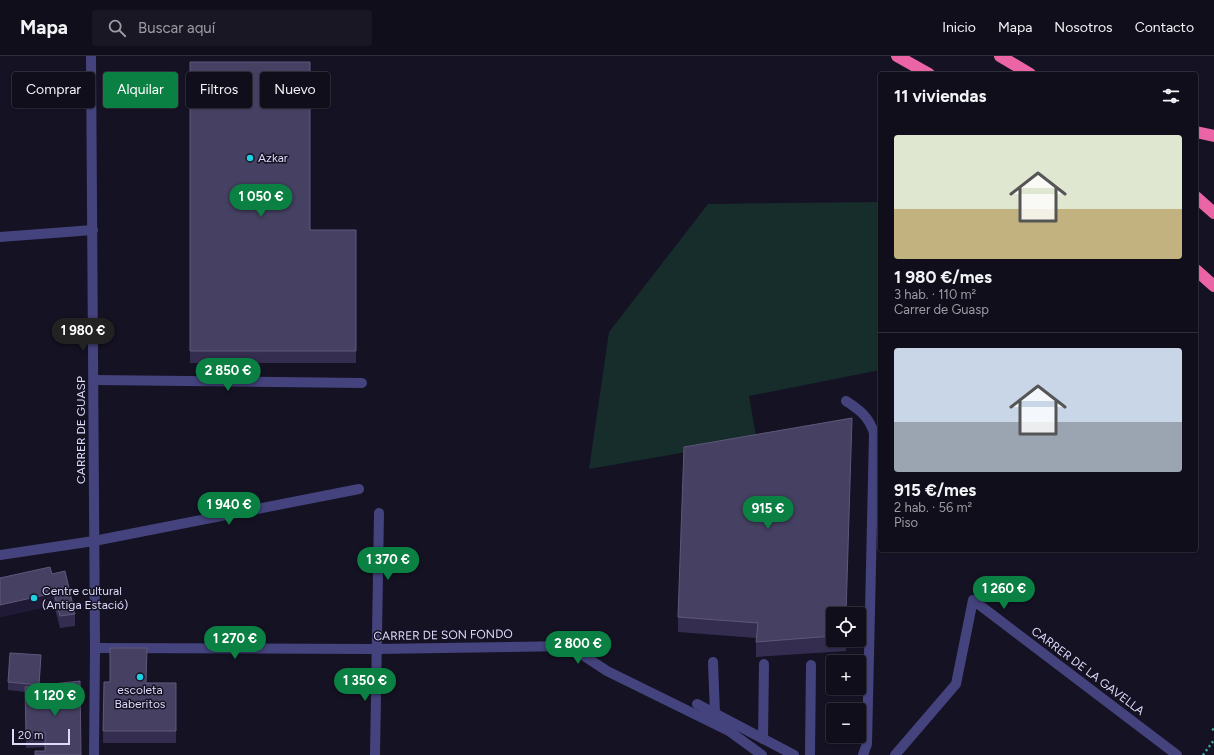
<!DOCTYPE html>
<html lang="es">
<meta charset="utf-8">
<style>
:root{--surface:#100e1b;--page:#191724;--text:#f1f3f6;--muted:#9c9ca3;--line:#302e3a;--accent:#0b8043}
body{margin:0;font-family:Figtree,sans-serif;background:var(--page);color:var(--text);height:100vh;display:flex;flex-direction:column;font-size:15px;white-space:nowrap}
*{box-sizing:border-box;margin:0}
p{font-size:13px;color:var(--muted)}
.icon{flex:none;width:22px;height:22px;fill:none;stroke:currentColor;stroke-width:2;stroke-linecap:round;stroke-linejoin:round}
.map{position:relative;flex:1;overflow:hidden}
.side{position:absolute;left:878px;top:16px;width:320px;height:480px;display:flex;flex-direction:column;background:var(--surface);border-radius:4px;box-shadow:0 1px 3px #0004,0 0 0 1px var(--line)}
.side>*{flex:none}
.guide{position:absolute;left:12px;top:16px;width:380px;height:36px;display:flex;gap:8px}
.controls{position:absolute;left:826px;top:551px;display:grid;gap:8px}
.controls a{display:grid;place-items:center;width:40px;height:40px;border-radius:4px;background:var(--surface);box-shadow:0 1px 3px #0004,0 0 0 1px var(--line);font-size:20px}
.scale{position:absolute;left:12px;bottom:10px;width:58px;box-sizing:border-box;padding-left:4px;border:2px solid #dddafa;border-top:0;font-size:11px;line-height:14px;white-space:nowrap;color:#dddafa;-webkit-text-stroke:3px #151224;paint-order:stroke}
.price{position:absolute;translate:-50% -34px;padding:0 9px;border-radius:14px;background:var(--accent);color:#fff;font-size:13px;line-height:26px;filter:drop-shadow(0 1px 2px #0008)}
.price::after{content:'';position:absolute;left:50%;top:24px;width:12px;height:9px;margin-left:-6px;background:inherit;clip-path:polygon(0 0,100% 0,50% 100%)}
.price.active{background:#222;color:#fff}
ul{padding:0;list-style:none}
li{display:grid;align-content:center;gap:8px;height:212px;padding:0 16px}
li+li{border-top:1px solid var(--line)}
li span{display:grid;place-items:center;height:124px;border-radius:4px;color:#555}
li>.icon{margin-inline-start:auto}
span .icon{width:72px;height:72px;fill:#fffc;stroke-width:1}
li b{font-size:17px}
h2{display:flex;justify-content:space-between;align-items:center;height:48px;padding:0 16px;font-size:17px}
.chip{padding:0 14px;border-radius:4px;background:var(--surface);box-shadow:0 1px 3px #0004,0 0 0 1px var(--line);font-size:14px;line-height:36px}
.chip.active{background:var(--accent);color:#fff}
header{display:flex;align-items:center;gap:24px;box-sizing:border-box;height:56px;padding:0 20px;background:var(--surface);border-bottom:1px solid var(--line)}
header strong{font-size:19px}
nav{display:flex;gap:22px;margin-inline-start:auto;font-size:14px}
.search{width:280px;height:36px;background:var(--page);display:flex;align-items:center;gap:10px;box-sizing:border-box;padding:0 14px;border-radius:4px;color:var(--muted);font-size:15px}
.map>svg:first-child{display:block}
.green{fill:#162d2c}
.lines{fill:none;stroke-linecap:round;stroke-linejoin:round}
.path{stroke:#3fa9a1;stroke-width:2.5;stroke-dasharray:2 3;stroke-linecap:butt}
.lane{stroke:#45437d;stroke-width:10}
.street{stroke:#45437d;stroke-width:10}
.highway{stroke:#eb64a6;stroke-width:12}
.wall{fill:#342d50}
.shaded-wall{fill:#201a37}
.building{fill:#464062;stroke:#5e587a}
.poi-dot{fill:#1ed0e2;stroke:#151224;stroke-width:1.5}
.labels{text-anchor:middle;stroke-width:3;stroke-linejoin:round;paint-order:stroke}
.poi-label{font-size:12px;fill:#dddafa;stroke:#151224;text-anchor:start}
.street-label{font-size:12px;fill:#dddafa;stroke:#151224}
</style>
<header>
<strong>Mapa</strong>
<div class="search"><svg class="icon" aria-label="search" viewBox="0 0 24 24"><circle cx="10" cy="10" r="6"/><path d="M15 15l6 6"/></svg>Buscar aquí</div>
<nav><a>Inicio</a><a>Mapa</a><a>Nosotros</a><a>Contacto</a></nav>
</header>
<div class="map">
<svg width="1214" height="699" viewBox="0 0 1214 699">
<rect width="100%" height="100%" fill="#151224"/>
<path class="green" d="M880 146V314L749 340 756 380 681 397 589 413 609 276 708 148Z"/>
<g class="lines">
<g class="path">
<path d="M1212 673 1214 674"/>
<path d="M1203 699 1214 684"/>
</g>
<g class="lane">
<path d="M846 345C860 354 869 361 874 377L867 688 863 699"/>
<path d="M713 606 715 658"/>
<path d="M697 648 794 699"/>
<path d="M763 683 764 608"/>
<path d="M810 699 811 609"/>
</g>
<g class="street">
<path d="M91 0 95 592 94 699"/>
<path d="M0 181 93 174"/>
<path d="M94 324 362 327"/>
<path d="M0 499 94 485 359 433"/>
<path d="M95 592 376 593 569 590 607 615 729 675 762 699"/>
<path d="M375 699 379 457"/>
<path d="M895 699 956 628 973 544 1177 699"/>
</g>
<g class="highway">
<path d="M897 0 929 18"/>
<path d="M1000 0 1030 18"/>
<path d="M1196 76 1214 80"/>
<path d="M1196 141 1214 157"/>
<path d="M1196 214 1214 230"/>
</g>
</g>
<g class="wall">
<path d="M190 6 310 174H356V307H190Z"/>
<path d="M852 378 833 558V584H846V595L756 601V582L678 576V561Z"/>
<path d="M52 518 75 558V570L60 572 54 549 0 561V522Z"/>
<path d="M41 608 39 630 81 699H35V695H45V691L26 692 25 636 8 634V626Z"/>
<path d="M104 626 176 627V687H103Z"/>
</g>
<g class="shaded-wall">
<path d="M852 362V378L846 558Z"/>
<path d="M54 537V549L0 561V549Z"/>
<path d="M41 599V608L39 637V629Z"/>
</g>
<g class="building">
<path d="M190 6H310V174H356V295H190Z"/>
<path d="M852 362 846 558H833V580L756 586 758 567 678 561 684 391Z"/>
<path d="M50 511 52 518 65 515 75 558 60 560 54 537 0 549V522Z"/>
<path d="M110 592H147L146 627H176V675H103L104 626H110Z"/>
<path d="M10 597 41 599 39 629 8 626Z"/>
<path d="M80 625 81 699H35V695H45V676L26 677 25 631Z"/>
</g>
<g class="poi-dot">
<circle cx="250" cy="102" r="4"/>
<circle cx="34" cy="542" r="4"/>
<circle cx="140" cy="621" r="4"/>
</g>
<g class="labels">
<g class="poi-label">
<text x="258" y="106">Azkar</text>
<text x="42" y="539">Centre cultural<tspan x="42" dy="14">(Antiga Estació)</tspan></text>
<text x="140" y="638" text-anchor="middle">escoleta<tspan x="140" dy="14">Baberitos</tspan></text>
</g>
<g class="street-label">
<text transform="translate(81 374) rotate(-90)" y="4">CARRER DE GUASP</text>
<text transform="translate(443 579) rotate(-1)" y="4">CARRER DE SON FONDO</text>
<text transform="translate(1088 615) rotate(37)" y="4">CARRER DE LA GAVELLA</text>
</g>
</g>
</svg>
<div class="controls">
<a><svg class="icon" aria-label="locate" viewBox="0 0 24 24"><circle cx="12" cy="12" r="6"/><path d="M12 2v4M12 18v4M2 12h4M18 12h4"/></svg></a>
<a>+</a>
<a>−</a>
</div>
<div class="scale">20 m</div>
<b class="price" style="left:261px;top:162px">1 050 €</b>
<b class="price active" style="left:83px;top:296px">1 980 €</b>
<b class="price" style="left:228px;top:336px">2 850 €</b>
<b class="price" style="left:229px;top:470px">1 940 €</b>
<b class="price" style="left:768px;top:474px">915 €</b>
<b class="price" style="left:388px;top:525px">1 370 €</b>
<b class="price" style="left:1004px;top:554px">1 260 €</b>
<b class="price" style="left:235px;top:604px">1 270 €</b>
<b class="price" style="left:578px;top:609px">2 800 €</b>
<b class="price" style="left:365px;top:646px">1 350 €</b>
<b class="price" style="left:55px;top:661px">1 120 €</b>
<div class="guide">
<a class="chip">Comprar</a>
<a class="chip active">Alquilar</a>
<a class="chip">Filtros</a>
<a class="chip">Nuevo</a>
</div>
<section class="side">
<h2>11 viviendas<svg class="icon" aria-label="filters" viewBox="0 0 24 24"><path d="M4 7h16M4 17h16"/><circle cx="9" cy="7" r="2"/><circle cx="15" cy="17" r="2"/></svg></h2>
<ul>
<li><span style="background:linear-gradient(#dfe7d0 60%,#c2b280 0)"><svg class="icon" aria-label="home" viewBox="0 0 24 24"><path d="M3 11l9-7 9 7M6 9v11h12V9"/></svg></span><div><b>1 980 €/mes</b><p>3 hab. · 110 m²</p><p>Carrer de Guasp</p></div></li>
<li><span style="background:linear-gradient(#c9d6e8 60%,#9aa5b1 0)"><svg class="icon" aria-label="home" viewBox="0 0 24 24"><path d="M3 11l9-7 9 7M6 9v11h12V9"/></svg></span><div><b>915 €/mes</b><p>2 hab. · 56 m²</p><p>Piso</p></div></li>
</ul>
</section>
</div>
